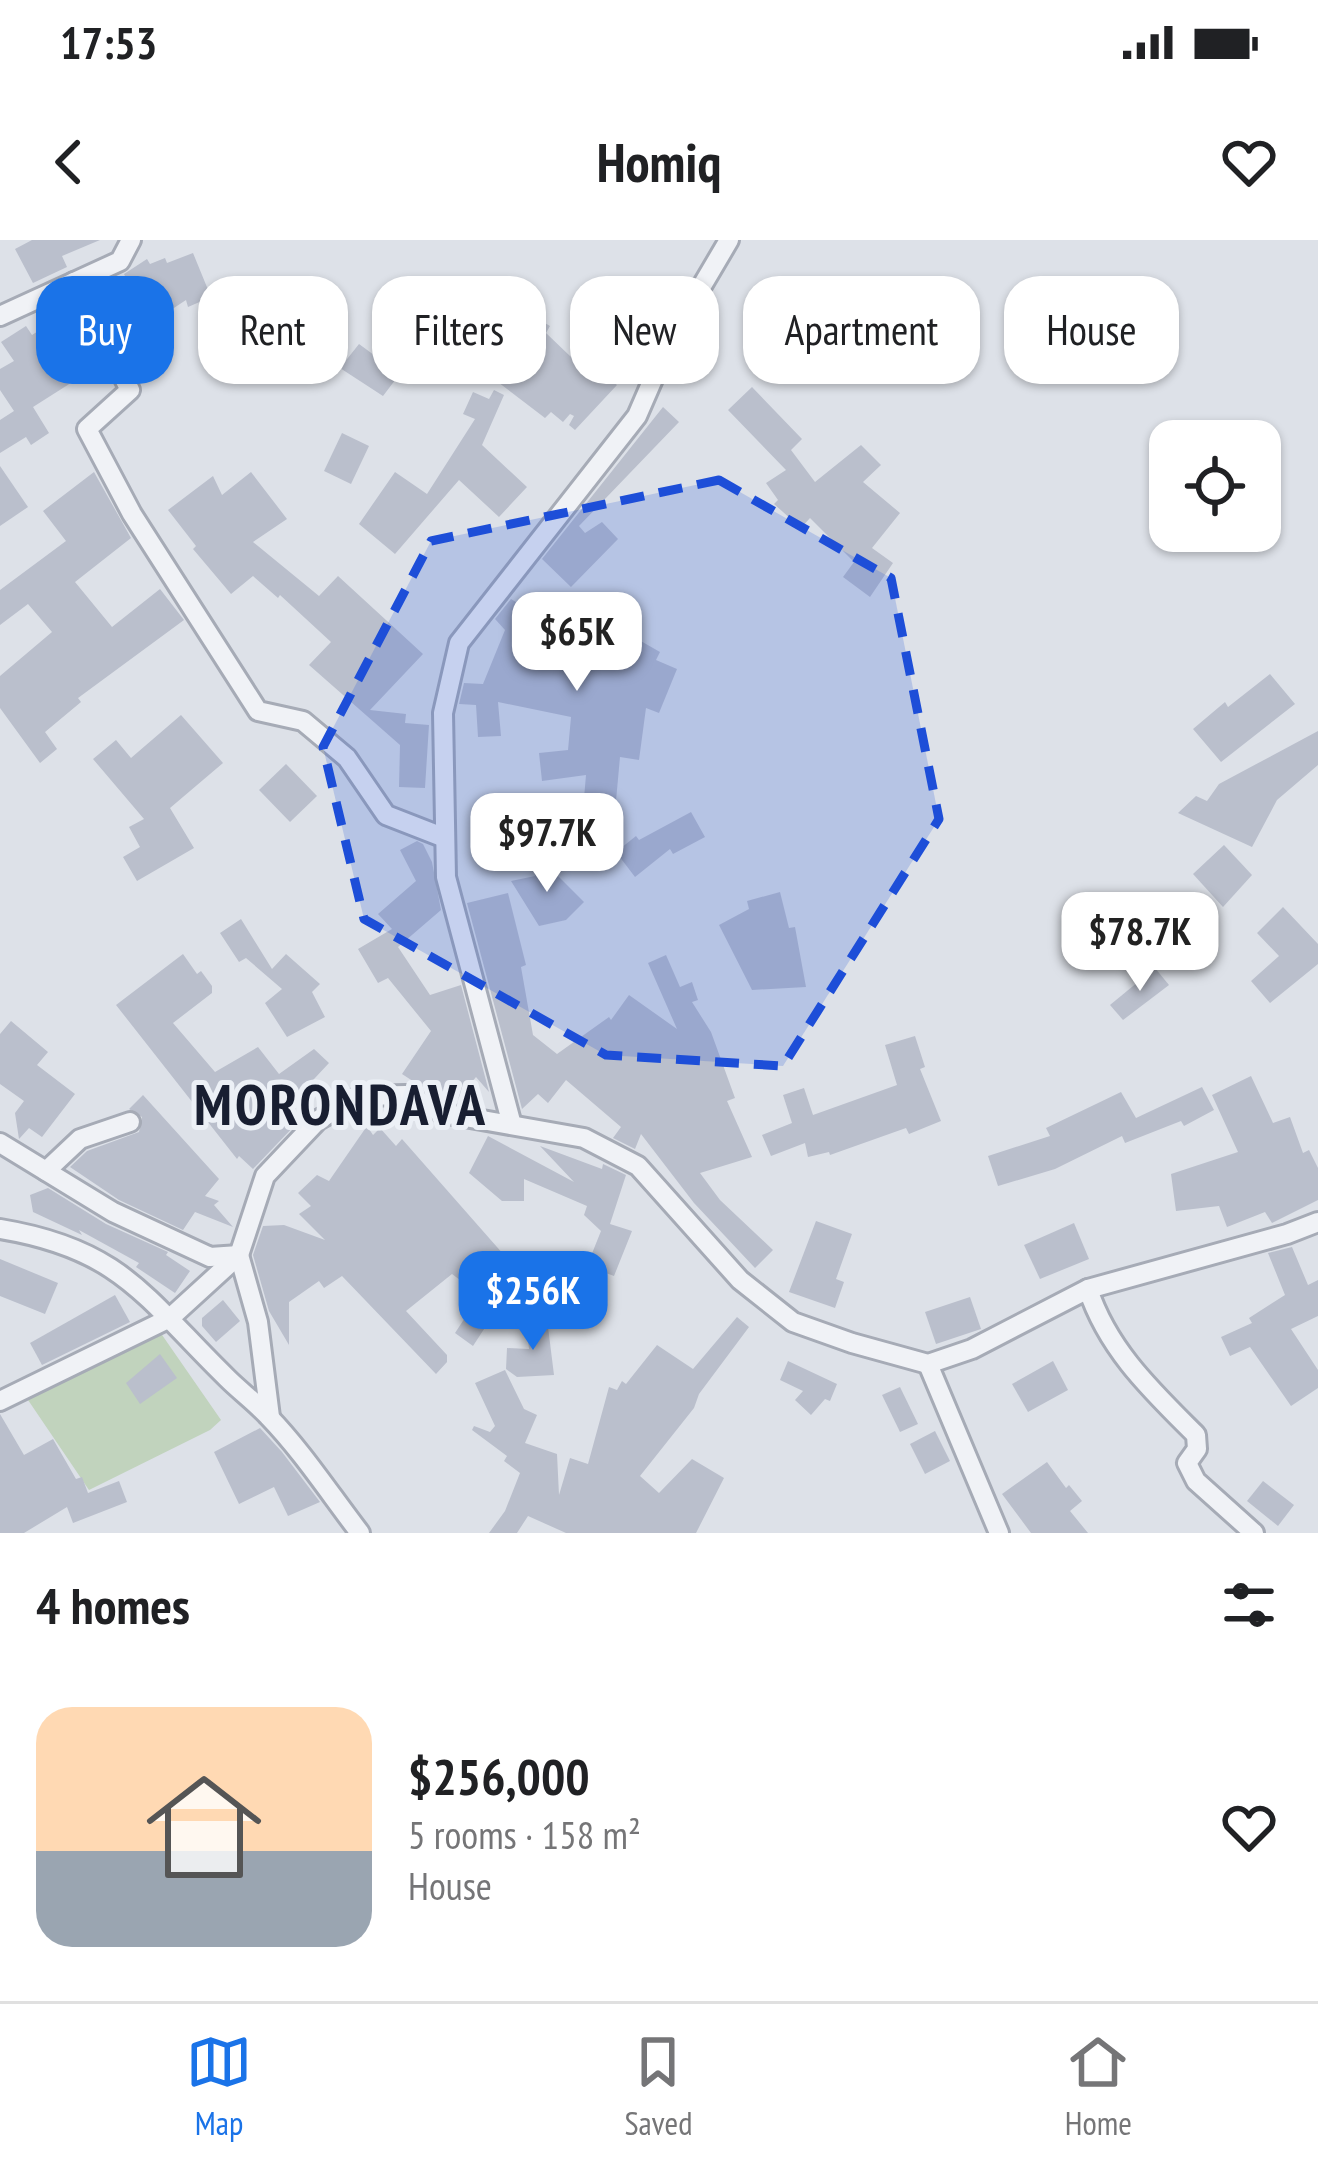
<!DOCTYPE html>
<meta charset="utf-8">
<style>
:root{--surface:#fff;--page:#f2f2f2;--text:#202124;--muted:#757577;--line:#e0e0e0;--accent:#1a73e8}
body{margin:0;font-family:"PT Sans Narrow",sans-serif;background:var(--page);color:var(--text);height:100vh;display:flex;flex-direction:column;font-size:45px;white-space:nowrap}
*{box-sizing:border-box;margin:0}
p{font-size:39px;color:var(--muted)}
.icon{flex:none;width:66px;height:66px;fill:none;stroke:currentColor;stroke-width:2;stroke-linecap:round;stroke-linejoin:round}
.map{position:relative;height:1293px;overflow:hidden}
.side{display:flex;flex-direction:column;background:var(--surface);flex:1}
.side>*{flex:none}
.guide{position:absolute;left:36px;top:36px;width:1248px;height:108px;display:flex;gap:24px}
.controls{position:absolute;left:1149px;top:180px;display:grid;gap:24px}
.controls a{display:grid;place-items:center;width:132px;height:132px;border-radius:24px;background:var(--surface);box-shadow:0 3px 9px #0004;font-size:60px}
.price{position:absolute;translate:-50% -102px;padding:0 27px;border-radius:24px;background:#fff;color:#222;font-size:39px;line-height:78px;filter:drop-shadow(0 3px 6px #0008)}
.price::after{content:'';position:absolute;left:50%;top:72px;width:36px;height:27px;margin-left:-18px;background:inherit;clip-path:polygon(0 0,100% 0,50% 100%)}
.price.selected{background:var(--accent);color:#fff}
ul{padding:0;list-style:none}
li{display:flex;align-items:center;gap:36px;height:300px;padding:0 36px}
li+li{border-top:3px solid var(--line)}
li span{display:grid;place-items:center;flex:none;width:336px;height:240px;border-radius:36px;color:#555}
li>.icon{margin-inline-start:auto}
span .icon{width:144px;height:144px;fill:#fffc;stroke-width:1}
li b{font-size:51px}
h2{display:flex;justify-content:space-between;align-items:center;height:144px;padding:0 36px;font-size:51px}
.chip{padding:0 42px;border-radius:36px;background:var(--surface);box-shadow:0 3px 9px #0004;font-size:42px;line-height:108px}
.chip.selected{background:var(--accent);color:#fff}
.status{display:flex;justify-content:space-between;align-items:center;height:84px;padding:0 60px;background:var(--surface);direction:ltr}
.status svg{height:33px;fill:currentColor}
header{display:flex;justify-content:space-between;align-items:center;height:156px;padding:0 36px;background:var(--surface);font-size:54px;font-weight:700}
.tab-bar{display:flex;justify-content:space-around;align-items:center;height:168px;border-top:3px solid var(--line);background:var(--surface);font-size:33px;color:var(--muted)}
.tab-bar a{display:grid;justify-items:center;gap:6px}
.tab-bar .selected{color:var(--accent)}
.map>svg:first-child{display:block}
.green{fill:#c1d3bd}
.building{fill:#babfcc}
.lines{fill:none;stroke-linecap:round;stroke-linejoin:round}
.street-casing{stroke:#a6abb6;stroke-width:24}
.street{stroke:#f0f2f6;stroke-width:18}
.marked{fill:#1d4ed8;fill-opacity:0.2;stroke:#1d4ed8;stroke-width:9;stroke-dasharray:24 15;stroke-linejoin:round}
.labels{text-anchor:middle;stroke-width:10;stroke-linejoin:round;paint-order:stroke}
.district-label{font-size:57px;font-weight:bold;letter-spacing:3px;fill:#181e31;stroke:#ecf0f6}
</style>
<div class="status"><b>17:53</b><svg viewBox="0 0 49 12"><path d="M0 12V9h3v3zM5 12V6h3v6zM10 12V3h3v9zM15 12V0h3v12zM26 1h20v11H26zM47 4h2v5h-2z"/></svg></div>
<header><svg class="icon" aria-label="back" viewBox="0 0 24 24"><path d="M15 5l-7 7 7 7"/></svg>Homiq<svg class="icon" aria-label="heart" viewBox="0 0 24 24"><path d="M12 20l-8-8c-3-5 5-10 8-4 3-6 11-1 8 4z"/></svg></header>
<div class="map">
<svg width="1318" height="1293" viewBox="0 0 1318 1293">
<rect width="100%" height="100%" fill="#dde1e8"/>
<path class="green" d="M160 1092 221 1180 210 1190 89 1250 26 1157C73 1138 113 1111 160 1092Z"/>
<g class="building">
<path d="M32 0H100L62 16 67 27 33 43 15 9Z"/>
<path d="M193 13 211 57 188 67 186 60 121 103 107 77 136 59 124 34 147 19 150 24 165 18 167 23Z"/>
<path d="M492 52 550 86 546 93 595 140 600 130 617 145 575 190 569 185 574 176 570 174 563 182 551 172 545 178 494 139 499 124 462 102Z"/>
<path d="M73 69 98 118 93 121 96 127 33 167 49 193 31 205 26 197 0 213V180L14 171 0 150V129L14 121 1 102 26 86 32 95Z"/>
<path d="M359 104 378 118 384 111 405 127 383 156 340 128Z"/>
<path d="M752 147 802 199 791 210 815 242 861 205 881 225 863 242 900 273 872 308 893 323 870 357 843 337 854 322 810 278 801 288 774 264 778 260 766 243 786 230 728 170Z"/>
<path d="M494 150 504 155 482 205 527 247 499 277 459 240 395 314 359 284 395 232 427 254 475 179 463 174 473 152 489 159Z"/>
<path d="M663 167 679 182 579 286 585 293 602 282 618 299 571 347 542 319Z"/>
<path d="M342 193 369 206 351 244 324 231Z"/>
<path d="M0 226 28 267 0 286Z"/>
<path d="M94 232 131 298 75 342 112 387 160 349 184 380 78 458 81 462 45 492 57 509 40 523 0 468V436L52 392 28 364 0 385V350L66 301 43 271Z"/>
<path d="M251 232 287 279 253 302 319 356 338 336 423 414 370 470 406 474 405 483 429 485 425 548 399 547 400 505 309 425 331 402 280 355 278 358 253 336 231 354 193 309 196 306 168 270 213 236 222 255Z"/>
<path d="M511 359 534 373 520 403 561 420 590 363 622 380 618 388 660 412 656 420 677 429 659 473 646 468 639 520 620 517 616 561 584 558 586 535 542 541 539 513 568 510 571 477 498 462 501 496 478 497 476 465 459 464 464 443 483 444 505 390 495 379Z"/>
<path d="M1270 434 1295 464 1221 522 1193 489 1225 462 1228 467Z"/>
<path d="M181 475 223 523 170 568 194 608 137 641 123 617 140 607 129 587 144 579 93 519 116 500 131 518Z"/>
<path d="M1318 491V525L1277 560 1252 607 1178 573 1196 556 1207 561 1219 544Z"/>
<path d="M286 524 317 556 290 582 259 550Z"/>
<path d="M691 572 705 597 673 614 670 609 635 637 616 612 636 596 639 600Z"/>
<path d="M417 601 423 604 432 622 441 670 398 707 430 755 461 745 489 852 476 837 455 862 429 843 425 849 402 834 431 791 388 738 378 743 358 709 392 689 378 674 416 641 400 610Z"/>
<path d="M1224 605 1252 635 1223 667 1193 634Z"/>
<path d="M531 609 584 662 566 680 539 686 511 641 535 636Z"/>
<path d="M780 652 789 688 795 687 806 747 752 750 719 685 749 669 747 661Z"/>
<path d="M508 653 526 725 521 727 533 795 557 814 609 777 611 780 629 755 677 789 648 723 666 715 680 747 692 742 698 760 692 762 711 792 735 858 727 861 752 917 700 933 720 960 773 1010 755 1028 694 963 641 894 635 909 613 898 621 887 566 840 548 863 538 854 522 869 467 663Z"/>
<path d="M1283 667 1318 704V724L1270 763 1251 741 1279 716 1257 693Z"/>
<path d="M241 679 272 729 286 714 320 744 312 752 325 777 287 797 265 763 282 749 246 718 239 722 220 693Z"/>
<path d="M183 714 197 734 201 731 212 746V753L173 783 215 832 258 807 279 834 314 809 329 823 286 869 298 882 253 929 239 916 237 919 116 765Z"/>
<path d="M1155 728 1169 745 1123 780 1110 765Z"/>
<path d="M11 781 48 812 37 825 75 854 42 897 29 888 19 899 15 873 24 861 0 844V794Z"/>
<path d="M915 796 925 827 920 829 941 881 909 894 906 888 830 915 829 912 808 917 805 903 771 916 762 895 792 883 783 855 804 848 813 875 897 845 885 805Z"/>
<path d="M1251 836 1273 883 1290 877 1303 913 1309 910 1318 928V960L1272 983 1265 972 1227 987 1219 966 1176 971 1171 934 1238 912 1212 855Z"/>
<path d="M1202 847 1214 870 1184 886 1181 881 1125 903 1122 896 1055 929 998 946 988 916 1050 896 1046 888 1121 852 1136 878Z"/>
<path d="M143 855 219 939 205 956 219 961 214 965 233 987 195 972 183 990 119 960 70 927 87 911 139 892 142 877 129 869Z"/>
<path d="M367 886 373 895 380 888 396 906 402 899 504 1015 521 1028 497 1060 501 1063 473 1106 455 1093 480 1055 452 1034 406 1071 447 1115V1122L436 1134 342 1036 324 1048 319 1041 289 1062V1105L269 1071 253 1015 263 986 284 985 325 1000 299 974 311 966 298 953 317 935 329 941Z"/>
<path d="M488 896 574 942 540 906 602 929 603 924 626 935 610 984 632 991 614 1036 587 1026 601 991 584 975 587 966 524 939V961H502L469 933Z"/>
<path d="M48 948 106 984 168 1012 166 1015 190 1031 175 1053 136 1027 139 1023 79 990 82 995 33 972 30 955Z"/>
<path d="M816 981 852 994 836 1039 844 1042 835 1068 789 1052Z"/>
<path d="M1074 983 1089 1019 1040 1039 1024 1005Z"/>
<path d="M1292 1007 1308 1045 1318 1040V1076L1291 1089 1318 1130V1148L1291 1166 1250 1107 1230 1116 1221 1097 1252 1083 1249 1078 1285 1055 1268 1013Z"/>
<path d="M0 1019 58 1043 45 1074 0 1056Z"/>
<path d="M115 1055 130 1082 42 1125 30 1103Z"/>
<path d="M970 1057 981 1089 936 1104 925 1072Z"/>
<path d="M223 1060 240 1081 216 1102 202 1086V1078Z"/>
<path d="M737 1077 749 1087 699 1154 694 1168 640 1236 659 1253 692 1219 724 1238 696 1293H566L528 1276 517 1293H489L505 1271 520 1233 504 1221 507 1216 472 1190 474 1186 490 1192 495 1186 475 1143 505 1130 524 1169 537 1175 525 1203 557 1214 559 1255 570 1218 588 1224 609 1147 617 1150 622 1141 626 1144 657 1105 693 1129Z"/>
<path d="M547 1079 554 1135 517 1137 506 1129 507 1108 529 1109 526 1081Z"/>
<path d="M160 1114 177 1138 140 1164 126 1143Z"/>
<path d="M788 1121 837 1144 830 1161 825 1159 811 1175 795 1160 803 1151 780 1140Z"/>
<path d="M1053 1121 1068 1150 1028 1172 1012 1144Z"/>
<path d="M900 1147 918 1184 900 1192 882 1155Z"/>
<path d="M0 1174 24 1215 53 1199 76 1239 82 1237 88 1253 119 1241 127 1262 73 1283 67 1267 24 1293H0Z"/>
<path d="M260 1188 282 1212 320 1262 288 1276 274 1247 239 1264 214 1212Z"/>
<path d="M935 1191 950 1221 925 1234 910 1204Z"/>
<path d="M1047 1222 1066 1248 1069 1245 1082 1261 1070 1271 1088 1293H1031L1002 1254Z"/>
<path d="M1263 1241 1294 1265 1278 1286 1247 1261Z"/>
</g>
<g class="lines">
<g class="street-casing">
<g id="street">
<path d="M74 42 130 150 87 189 132 274 258 471 303 481 347 518 386 575 445 598"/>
<path d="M0 76 120 21 131 0"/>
<path d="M512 885 446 637 443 473 459 403 637 176 670 100 729 0"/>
<path d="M0 903 113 972 210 1017 239 1015"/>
<path d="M46 931 80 899 130 882"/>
<path d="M0 989C122 1009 146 1059 227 1138 240 1151 255 1162 268 1176 302 1211 330 1254 360 1293"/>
<path d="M239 1015 258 1082 270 1177"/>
<path d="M1088 1049C1108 1110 1152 1151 1196 1195L1197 1209 1187 1223 1196 1241 1254 1293"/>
<path d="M928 1124 999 1293"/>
<path d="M0 1161 170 1078 239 1015 265 936 318 880 360 856 406 855 442 873 584 898 638 926 740 1040 793 1082 852 1103 928 1124 972 1109 1088 1049 1287 994 1318 982"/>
</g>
</g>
<use href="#street" class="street"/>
</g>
<path class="marked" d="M719 240 891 338 939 579 783 826 606 815 364 679 323 507 431 301Z"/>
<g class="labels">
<g class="district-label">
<text x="341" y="885">MORONDAVA</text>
</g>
</g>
</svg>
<div class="controls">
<a><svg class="icon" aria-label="locate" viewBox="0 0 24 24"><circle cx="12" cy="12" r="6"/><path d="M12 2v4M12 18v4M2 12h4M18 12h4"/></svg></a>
</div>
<b class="price" style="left:577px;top:454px">$65K</b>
<b class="price" style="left:547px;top:655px">$97.7K</b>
<b class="price" style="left:1140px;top:754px">$78.7K</b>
<b class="price selected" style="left:533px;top:1113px">$256K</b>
<div class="guide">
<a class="chip selected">Buy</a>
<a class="chip">Rent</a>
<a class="chip">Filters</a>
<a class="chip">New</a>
<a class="chip">Apartment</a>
<a class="chip">House</a>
</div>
</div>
<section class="side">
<h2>4 homes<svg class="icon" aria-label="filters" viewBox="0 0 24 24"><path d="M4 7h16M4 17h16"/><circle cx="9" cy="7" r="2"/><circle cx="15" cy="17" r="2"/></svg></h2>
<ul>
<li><span style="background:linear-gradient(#ffd9b3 60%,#9aa5b1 0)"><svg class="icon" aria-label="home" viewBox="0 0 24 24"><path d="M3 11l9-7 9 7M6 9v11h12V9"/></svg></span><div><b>$256,000</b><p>5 rooms · 158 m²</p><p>House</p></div><svg class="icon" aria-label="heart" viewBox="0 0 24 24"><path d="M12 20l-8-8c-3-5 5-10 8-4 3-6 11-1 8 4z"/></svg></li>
</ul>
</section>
<nav class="tab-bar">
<a class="selected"><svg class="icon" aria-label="map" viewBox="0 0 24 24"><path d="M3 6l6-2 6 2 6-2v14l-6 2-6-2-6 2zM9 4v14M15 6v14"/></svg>Map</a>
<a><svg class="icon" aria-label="saved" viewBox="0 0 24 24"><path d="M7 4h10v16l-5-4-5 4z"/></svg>Saved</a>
<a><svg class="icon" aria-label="home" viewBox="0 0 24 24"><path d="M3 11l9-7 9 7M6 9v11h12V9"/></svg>Home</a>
</nav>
